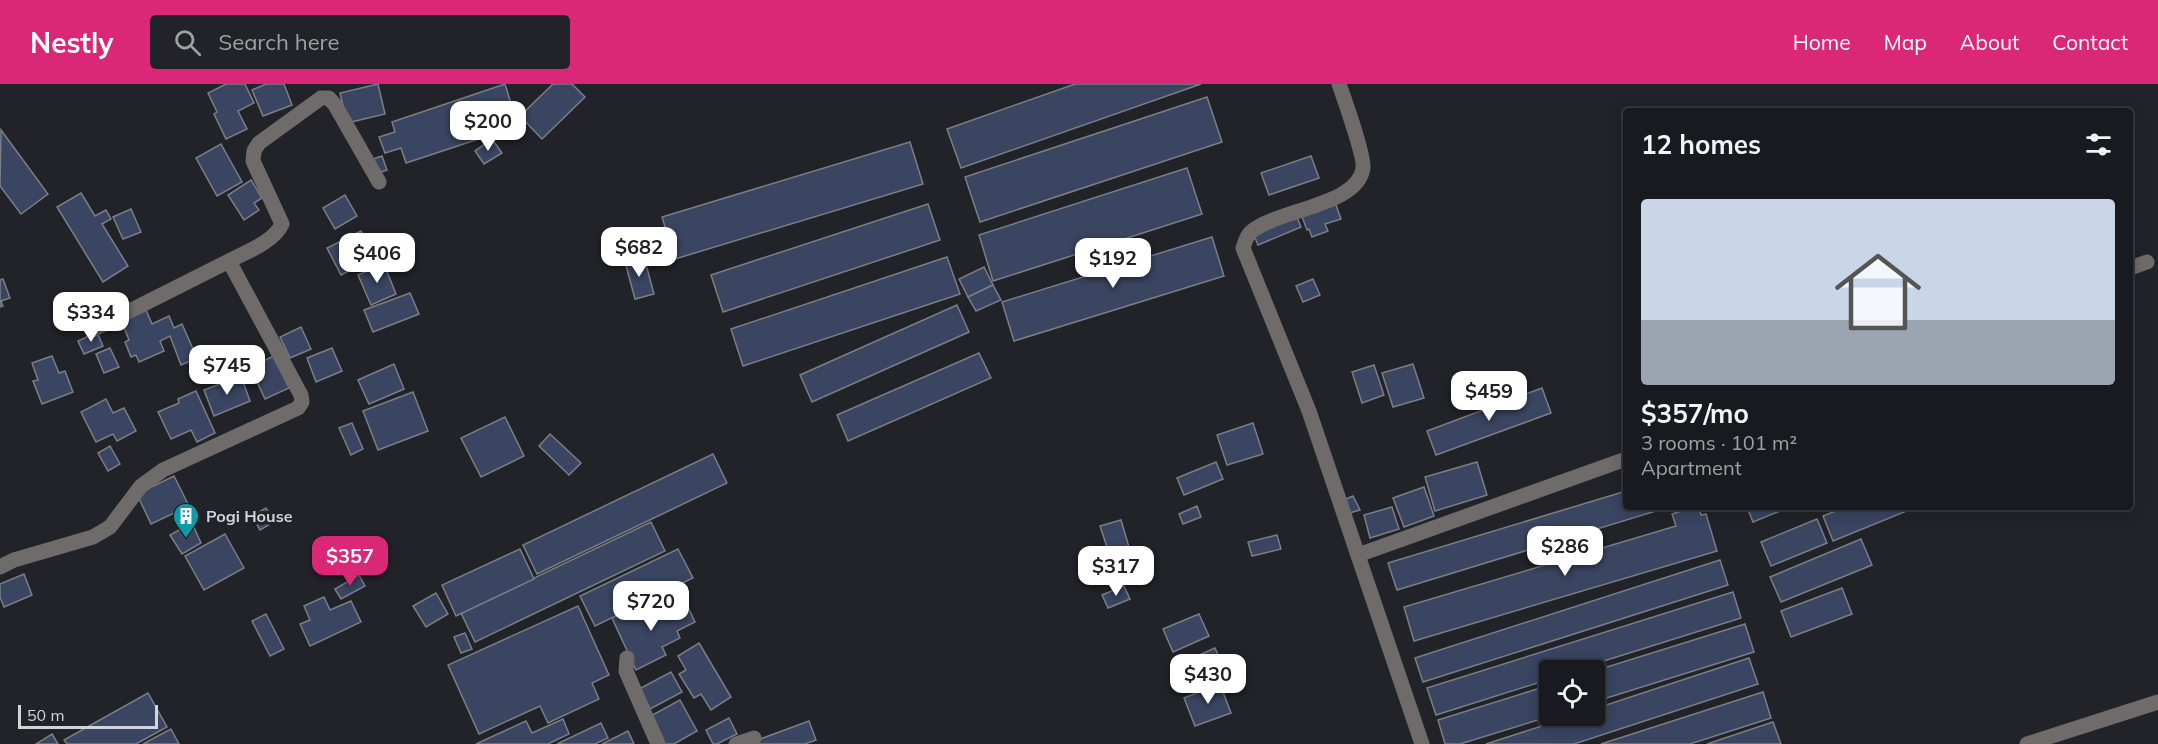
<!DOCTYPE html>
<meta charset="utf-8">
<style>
:root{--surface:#191a1f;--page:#222328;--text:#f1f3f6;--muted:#9fa1a4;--line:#37383d;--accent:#db2777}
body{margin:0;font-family:Mulish,sans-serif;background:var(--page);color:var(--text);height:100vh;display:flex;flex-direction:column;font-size:22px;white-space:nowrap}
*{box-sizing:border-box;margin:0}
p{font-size:20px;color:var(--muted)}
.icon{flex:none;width:33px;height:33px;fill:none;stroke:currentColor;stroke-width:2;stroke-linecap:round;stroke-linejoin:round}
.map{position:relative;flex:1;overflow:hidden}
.drawer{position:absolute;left:1623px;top:24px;width:510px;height:402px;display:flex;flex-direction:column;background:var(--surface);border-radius:6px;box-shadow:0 3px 15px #0003,0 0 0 2px var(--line)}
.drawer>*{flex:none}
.controls{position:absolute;left:1539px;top:576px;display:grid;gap:12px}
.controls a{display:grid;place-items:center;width:66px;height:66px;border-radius:6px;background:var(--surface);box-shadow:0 3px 15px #0003,0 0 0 2px var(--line);font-size:30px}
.scale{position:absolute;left:18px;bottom:15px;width:140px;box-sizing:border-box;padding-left:6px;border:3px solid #d3d4d8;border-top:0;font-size:16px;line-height:21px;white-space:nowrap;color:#d3d4d8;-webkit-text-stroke:4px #212329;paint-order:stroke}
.price{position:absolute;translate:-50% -51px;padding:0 14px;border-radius:12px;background:#fff;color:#222;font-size:20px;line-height:39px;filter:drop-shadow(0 2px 3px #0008)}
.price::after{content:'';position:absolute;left:50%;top:36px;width:18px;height:14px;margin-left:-9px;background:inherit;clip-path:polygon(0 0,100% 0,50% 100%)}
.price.active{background:var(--accent);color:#fff}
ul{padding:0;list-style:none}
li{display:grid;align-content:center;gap:12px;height:318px;padding:0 18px}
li+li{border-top:2px solid var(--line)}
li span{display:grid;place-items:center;height:186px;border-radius:6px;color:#555}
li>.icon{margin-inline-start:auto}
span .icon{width:108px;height:108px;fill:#fffc;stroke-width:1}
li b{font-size:26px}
h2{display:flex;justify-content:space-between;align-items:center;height:72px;padding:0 18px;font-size:26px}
header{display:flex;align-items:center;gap:36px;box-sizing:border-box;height:84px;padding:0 30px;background:var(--accent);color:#fff}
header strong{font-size:28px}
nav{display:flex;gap:33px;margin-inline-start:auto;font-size:21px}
.search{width:420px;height:54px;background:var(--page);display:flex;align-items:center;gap:15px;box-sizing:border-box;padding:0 21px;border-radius:6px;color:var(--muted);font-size:22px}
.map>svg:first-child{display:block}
.building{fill:#394561;stroke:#7b7e85;stroke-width:1.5}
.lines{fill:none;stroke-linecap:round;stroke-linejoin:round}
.minor{stroke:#6f6b6b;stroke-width:15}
.labels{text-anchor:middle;stroke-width:6;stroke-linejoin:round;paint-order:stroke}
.poi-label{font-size:16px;font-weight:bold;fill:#d3d4d8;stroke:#212329;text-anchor:start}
</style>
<header>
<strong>Nestly</strong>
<div class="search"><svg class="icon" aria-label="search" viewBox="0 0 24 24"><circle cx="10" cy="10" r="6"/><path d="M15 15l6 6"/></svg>Search here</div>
<nav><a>Home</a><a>Map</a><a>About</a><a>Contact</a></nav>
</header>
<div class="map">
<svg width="2158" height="660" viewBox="0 0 2158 660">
<rect width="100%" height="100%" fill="#212329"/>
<g class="building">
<path d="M226 0H245L254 19 238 27 247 45 226 55 214 30 217 28 208 9Z"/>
<path d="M266 0H284L292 21 263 32 252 6Z"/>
<path d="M378 0 385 30 347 39 340 9Z"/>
<path d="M505 0 518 42 406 79 401 64 385 69 379 53 395 48 392 38Z"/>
<path d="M553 0H572L585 13 542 55 520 32Z"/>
<path d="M1075 0H1201L961 84 947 45Z"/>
<path d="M1207 13 1222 58 980 138 965 93Z"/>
<path d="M1 46 48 110 21 130 0 102Z"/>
<path d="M492 55 502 69 484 80 475 67Z"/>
<path d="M910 58 923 100 675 175 662 133Z"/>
<path d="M221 60 242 98 217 112 196 74Z"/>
<path d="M382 72 387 86 375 90 370 76Z"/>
<path d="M1311 72 1319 94 1269 111 1261 89Z"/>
<path d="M1187 84 1202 130 993 197 979 151Z"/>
<path d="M251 96 262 114 254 119 259 126 244 136 228 111Z"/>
<path d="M81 109 95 132 106 126 111 135 102 140 128 182 103 198 57 123Z"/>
<path d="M345 111 357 132 335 145 323 124Z"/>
<path d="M1335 118 1341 135 1325 140 1328 147 1312 153 1309 145 1307 146 1301 130Z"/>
<path d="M928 120 940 156 723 228 711 191Z"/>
<path d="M131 125 141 148 123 155 113 133Z"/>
<path d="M1296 131 1301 143 1258 161 1253 149Z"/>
<path d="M361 147 375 174 341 191 327 164Z"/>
<path d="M1212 153 1224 192 1014 257 1002 218Z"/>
<path d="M644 173 654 210 635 215 625 178Z"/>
<path d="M947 173 960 210 743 282 731 245Z"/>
<path d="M384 180 396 210 371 221 358 191Z"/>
<path d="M984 183 993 201 968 213 959 195Z"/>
<path d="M3 195 10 214 1 217 3 222 0 223V196Z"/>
<path d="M1313 195 1320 211 1303 218 1296 202Z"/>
<path d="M993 201 1001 216 976 227 968 213Z"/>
<path d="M410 209 419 230 373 248 364 226Z"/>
<path d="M957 221 969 248 812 318 800 291Z"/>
<path d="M146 226 152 240 169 232 174 244 182 240 197 274 181 281 170 252 160 257 164 267 139 278 136 271 131 273 125 258 129 256 121 236Z"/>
<path d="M301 243 311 265 290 274 280 253Z"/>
<path d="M97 248 103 262 84 270 78 257Z"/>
<path d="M110 264 119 283 104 289 96 270Z"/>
<path d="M332 264 342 287 316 298 307 274Z"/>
<path d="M979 269 991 294 848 357 837 331Z"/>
<path d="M52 272 59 289 65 287 73 308 42 320 33 297 38 296 32 279Z"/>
<path d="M274 272 289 304 265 315 250 283Z"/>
<path d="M394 280 404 305 369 320 358 296Z"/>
<path d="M1413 280 1424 314 1393 323 1382 289Z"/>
<path d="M1374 281 1384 311 1362 319 1352 288Z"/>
<path d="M241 292 250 317 214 332 204 306Z"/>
<path d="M1542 304 1551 329 1436 371 1427 347Z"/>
<path d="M196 307 215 349 197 358 191 346 171 355 158 328 179 319 178 315Z"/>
<path d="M413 308 428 347 378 366 363 327Z"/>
<path d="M106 315 113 329 124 324 136 347 117 357 113 350 96 358 81 328Z"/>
<path d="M505 333 524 372 481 393 461 354Z"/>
<path d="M352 339 363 365 351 371 339 344Z"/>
<path d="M1253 339 1263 370 1227 381 1217 351Z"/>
<path d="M550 350 581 379 569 391 539 362Z"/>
<path d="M110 362 120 380 108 387 98 369Z"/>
<path d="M713 370 727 399 537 490 523 461Z"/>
<path d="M1216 378 1223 395 1184 411 1177 394Z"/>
<path d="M1477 378 1487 411 1435 427 1425 393Z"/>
<path d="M174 392 189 422 151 440 137 410Z"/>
<path d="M1424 403 1434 432 1404 443 1393 414Z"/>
<path d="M1626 407V423H1669L1397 506 1388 479Z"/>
<path d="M1353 412 1360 426 1349 429 1344 416Z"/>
<path d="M1197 422 1201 433 1183 440 1179 430Z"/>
<path d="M1392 423 1399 445 1370 454 1364 431Z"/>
<path d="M1695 423H1699L1701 431 1706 430 1717 467 1414 557 1404 523 1676 442 1672 430Z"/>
<path d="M1747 423H1790L1753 438Z"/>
<path d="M1846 423H1913L1914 424 1833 457 1823 432Z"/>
<path d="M266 424 274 438 260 446 252 432Z"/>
<path d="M1817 435 1827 459 1771 482 1761 458Z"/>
<path d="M1121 436 1129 463 1109 469 1100 442Z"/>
<path d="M651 438 665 467 475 558 461 529Z"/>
<path d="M192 439 201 459 182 470 170 451Z"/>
<path d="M225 450 244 484 204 506 185 472Z"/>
<path d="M1277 451 1281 465 1252 472 1248 458Z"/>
<path d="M1861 455 1872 481 1781 518 1770 493Z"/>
<path d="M520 465 534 495 456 532 442 501Z"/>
<path d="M678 465 693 494 595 542 580 512Z"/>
<path d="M1720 476 1728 501 1423 598 1415 574Z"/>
<path d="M24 490 32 511 4 523 0 513V500Z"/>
<path d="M359 491 365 502 341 515 335 505Z"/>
<path d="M1124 502 1130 515 1108 524 1102 511Z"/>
<path d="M1842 504 1852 530 1791 553 1781 527Z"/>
<path d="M1733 508 1741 534 1575 586H1550V595L1436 631 1427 604Z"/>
<path d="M436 509 448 530 426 543 413 522Z"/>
<path d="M324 513 330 526 351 517 361 538 310 562 300 540 310 536 304 522Z"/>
<path d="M685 517 695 538 677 547 680 554 662 563 666 571 636 586 612 534 642 519 649 534Z"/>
<path d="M578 522 609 591 592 599 599 615 548 639 540 622 479 650 448 581Z"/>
<path d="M266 530 284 565 270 572 252 537Z"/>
<path d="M1199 530 1209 552 1173 568 1163 545Z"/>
<path d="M1745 540 1754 568 1594 618V587Z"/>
<path d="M465 549 472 565 461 569 454 553Z"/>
<path d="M699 559 731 613 711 626 701 610 694 614 679 590 686 586 678 572Z"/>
<path d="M1215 564 1224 585 1188 601 1179 580Z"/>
<path d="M1749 574 1758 600 1574 660H1486L1573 632H1594V625Z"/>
<path d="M671 588 682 608 650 625 639 605Z"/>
<path d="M1220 600 1231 629 1195 642 1184 614Z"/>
<path d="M1550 601 1551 632 1460 660H1445L1438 636Z"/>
<path d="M1763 608 1771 634 1690 660H1601Z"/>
<path d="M148 609 167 643 136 660H67L64 656Z"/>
<path d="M680 616 697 647 674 660H662L647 634Z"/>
<path d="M729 634 737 650 717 660H713L706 646Z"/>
<path d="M563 635 569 650 548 660H476L526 637 532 649Z"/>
<path d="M809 637 816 656 805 660H756L755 657Z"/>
<path d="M1773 638 1781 660H1707Z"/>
<path d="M601 639 608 654 595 660H557Z"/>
<path d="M171 645 179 660H143Z"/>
<path d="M628 647 634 660H602Z"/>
<path d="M52 650 58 660H36Z"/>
</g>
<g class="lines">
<g class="minor">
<path d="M1339 0C1344 14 1365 74 1363 84 1358 122 1278 125 1251 148 1247 151 1245 158 1243 164L1309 327 1422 660"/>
<path d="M2130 184 2147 178"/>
<path d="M92 246 229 177"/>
<path d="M1358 471 1626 375"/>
<path d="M0 483 14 476 93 453 110 443 141 402 163 386 298 324 302 318 301 311 229 177C246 168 274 158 282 140L253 77 254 67 259 59 321 14H329L335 21 379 98"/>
<path d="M627 574 626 587 658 660"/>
<path d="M736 660 754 654"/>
<path d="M2027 660 2158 618"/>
</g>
</g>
<defs>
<g id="building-pin" transform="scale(1.35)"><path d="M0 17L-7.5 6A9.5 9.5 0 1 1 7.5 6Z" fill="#0f9aa8" stroke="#212329"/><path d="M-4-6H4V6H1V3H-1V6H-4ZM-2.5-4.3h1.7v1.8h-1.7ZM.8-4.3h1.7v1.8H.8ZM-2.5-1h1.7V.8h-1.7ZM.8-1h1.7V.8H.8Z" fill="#fff"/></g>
</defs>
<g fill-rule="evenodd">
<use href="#building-pin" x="186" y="432"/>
</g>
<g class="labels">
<g class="poi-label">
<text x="206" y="438">Pogi House</text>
</g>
</g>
</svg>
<div class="controls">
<a><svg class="icon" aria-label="locate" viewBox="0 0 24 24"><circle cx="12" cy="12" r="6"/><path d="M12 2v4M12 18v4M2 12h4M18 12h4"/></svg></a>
</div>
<div class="scale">50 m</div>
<b class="price" style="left:488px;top:68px">$200</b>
<b class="price" style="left:639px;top:194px">$682</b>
<b class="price" style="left:377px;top:200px">$406</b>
<b class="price" style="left:1113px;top:205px">$192</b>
<b class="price" style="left:91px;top:259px">$334</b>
<b class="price" style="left:227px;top:312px">$745</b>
<b class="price" style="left:1489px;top:338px">$459</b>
<b class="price" style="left:1565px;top:493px">$286</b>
<b class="price active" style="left:350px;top:503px">$357</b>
<b class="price" style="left:1116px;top:513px">$317</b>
<b class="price" style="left:651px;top:548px">$720</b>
<b class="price" style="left:1208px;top:621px">$430</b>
<section class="drawer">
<h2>12 homes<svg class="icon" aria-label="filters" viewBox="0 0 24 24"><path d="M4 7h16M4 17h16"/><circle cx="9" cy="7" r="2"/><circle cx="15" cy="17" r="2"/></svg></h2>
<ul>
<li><span style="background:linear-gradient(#c9d6e8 65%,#9aa5b1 0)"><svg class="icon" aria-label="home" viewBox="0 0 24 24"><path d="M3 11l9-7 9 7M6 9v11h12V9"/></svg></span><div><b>$357/mo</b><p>3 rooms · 101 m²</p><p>Apartment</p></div></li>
</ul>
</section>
</div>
